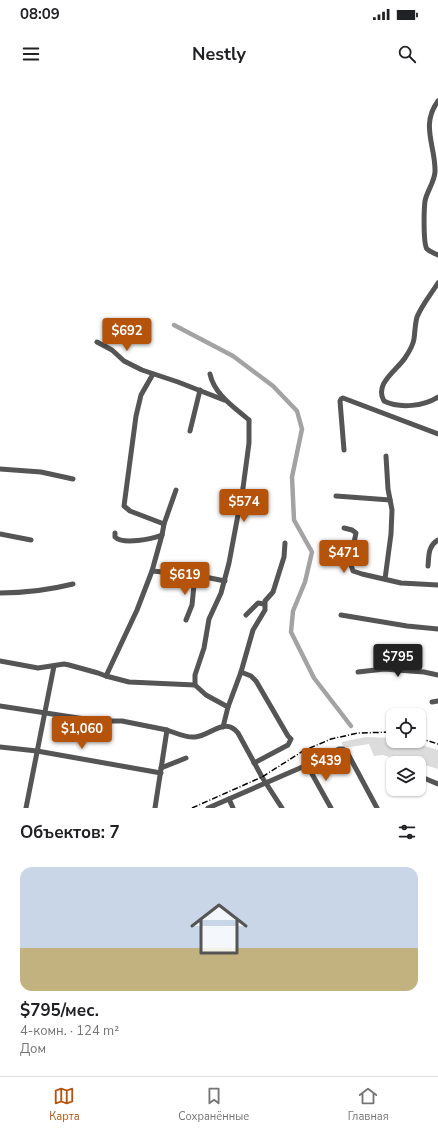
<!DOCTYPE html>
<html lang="ru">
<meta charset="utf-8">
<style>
:root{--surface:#fff;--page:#f2f2f2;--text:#202124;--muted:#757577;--line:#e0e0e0;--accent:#b45309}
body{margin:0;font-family:"Nunito Sans",sans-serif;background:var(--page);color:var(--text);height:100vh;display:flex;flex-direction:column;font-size:15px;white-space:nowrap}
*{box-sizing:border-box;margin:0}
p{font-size:13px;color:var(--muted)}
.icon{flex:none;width:22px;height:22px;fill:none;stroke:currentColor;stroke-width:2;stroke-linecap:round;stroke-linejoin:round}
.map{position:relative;height:728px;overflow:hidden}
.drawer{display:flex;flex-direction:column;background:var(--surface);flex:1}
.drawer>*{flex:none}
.controls{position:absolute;left:386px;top:628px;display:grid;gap:8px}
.controls a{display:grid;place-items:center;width:40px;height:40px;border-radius:8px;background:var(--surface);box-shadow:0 1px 3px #0004;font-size:20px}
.price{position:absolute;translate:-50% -34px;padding:0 9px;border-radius:4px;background:var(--accent);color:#fff;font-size:13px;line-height:26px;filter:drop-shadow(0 1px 2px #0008)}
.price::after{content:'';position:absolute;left:50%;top:24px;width:12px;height:9px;margin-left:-6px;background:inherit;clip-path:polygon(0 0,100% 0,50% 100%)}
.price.selected{background:#222;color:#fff}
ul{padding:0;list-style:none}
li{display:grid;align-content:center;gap:8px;height:212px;padding:0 20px}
li span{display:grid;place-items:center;height:124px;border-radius:12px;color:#555}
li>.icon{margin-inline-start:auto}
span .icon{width:72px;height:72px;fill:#fffc;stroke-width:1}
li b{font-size:17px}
h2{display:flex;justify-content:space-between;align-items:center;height:48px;padding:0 20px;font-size:17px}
.status{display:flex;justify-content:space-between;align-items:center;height:28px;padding:0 20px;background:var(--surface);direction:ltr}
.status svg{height:11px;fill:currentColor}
header{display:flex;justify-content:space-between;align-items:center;height:52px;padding:0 20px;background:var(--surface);font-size:18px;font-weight:700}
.tab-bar{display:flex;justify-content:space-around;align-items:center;height:56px;border-top:1px solid var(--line);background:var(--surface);font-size:11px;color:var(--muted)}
.tab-bar a{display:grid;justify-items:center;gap:2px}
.tab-bar .selected{color:var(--accent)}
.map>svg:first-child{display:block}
.green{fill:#dcdcdc}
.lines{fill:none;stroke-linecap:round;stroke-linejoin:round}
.canal{stroke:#a3a3a3;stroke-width:4.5}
.street{stroke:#555;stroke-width:5}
.rail{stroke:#000;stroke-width:1.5;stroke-dasharray:6 2 1 2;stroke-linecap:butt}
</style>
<div class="status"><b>08:09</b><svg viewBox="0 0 49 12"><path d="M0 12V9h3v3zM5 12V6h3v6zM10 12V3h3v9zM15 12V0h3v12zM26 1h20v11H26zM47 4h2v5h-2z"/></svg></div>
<header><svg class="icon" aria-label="menu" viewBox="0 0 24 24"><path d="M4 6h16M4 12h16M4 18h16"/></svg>Nestly<svg class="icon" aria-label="search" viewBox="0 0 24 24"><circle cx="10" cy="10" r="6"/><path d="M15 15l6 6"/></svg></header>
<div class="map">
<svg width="438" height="728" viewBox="0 0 438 728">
<rect width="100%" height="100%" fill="#fff"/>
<path class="green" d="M366 657 393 658V661H408L438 670V689L425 685 421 695 419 694V683H408L383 675 374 676 369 664 344 668 341 662Z"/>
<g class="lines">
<path class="canal" d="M174 245 233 276 273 306 297 331 302 349 292 397 294 440 312 472 305 502 293 531 291 552 314 598 351 646"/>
<g class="street">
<path d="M438 21C420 45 436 67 435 92 434 103 427 111 425 121 424 129 423 164 427 169 430 172 434 173 438 175"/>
<path d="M438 203C431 214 422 225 417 237 415 244 415 252 414 259 413 266 409 272 405 278 396 291 374 304 384 321 400 329 424 326 438 317"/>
<path d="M97 262 112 270 124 281 142 290 178 302 224 320"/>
<path d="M153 294 141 315 136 336 124 426 130 431 164 444"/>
<path d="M190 351 200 310"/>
<path d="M344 370 340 321 341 319 343 318 438 354"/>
<path d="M0 389 41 392 73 399"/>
<path d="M336 416 390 420"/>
<path d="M344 448 352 450 356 453 350 482 353 491 362 494 401 503 438 505"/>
<path d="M115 453V457C123 465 152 459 162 455"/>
<path d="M0 454 31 460"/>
<path d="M428 486C429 475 428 466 438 460"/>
<path d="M152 491 195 495 225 501"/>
<path d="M385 499 391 454 392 430 388 409 386 376"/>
<path d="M0 513C25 513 49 510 73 504"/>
<path d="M246 535 258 523 264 524"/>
<path d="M341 535 407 546 438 549"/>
<path d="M186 540 192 525 195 495"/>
<path d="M0 581 38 588 64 584 69 585 98 593 106 596 129 602 195 605 206 615 228 627 223 647"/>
<path d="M241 592 251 596 256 601 288 656 291 659 288 665 254 683"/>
<path d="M358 592 384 589 424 592 438 595"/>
<path d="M106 596 137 530 152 491 162 455 164 444 176 410"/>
<path d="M195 605V595L204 568 209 539 221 513 229 483 243 408 249 363V340C234 327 214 314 210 294"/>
<path d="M432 622 438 621"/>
<path d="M0 626 98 641H122L167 650"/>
<path d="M228 627 241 592 253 550 265 530V521L273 512 284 477 285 463"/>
<path d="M0 667 37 671 161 693"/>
<path d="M307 685 331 728"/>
<path d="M161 688 186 678"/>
<path d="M419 696 438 704"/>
<path d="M229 719 233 728"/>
<path d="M26 728 54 586"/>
<path d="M155 728 167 650C176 653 186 658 195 657 210 656 225 636 238 653L262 697 282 728"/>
<path d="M208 728 307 685 339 669H343L347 672 377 728"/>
</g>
<g class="rail">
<path d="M419 658 438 664"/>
<path d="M192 728 262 697 303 671 331 659 358 653 393 652"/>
</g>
</g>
</svg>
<div class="controls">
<a><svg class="icon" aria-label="locate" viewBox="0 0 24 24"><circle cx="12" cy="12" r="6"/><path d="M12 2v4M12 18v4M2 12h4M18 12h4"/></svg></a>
<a><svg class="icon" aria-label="layers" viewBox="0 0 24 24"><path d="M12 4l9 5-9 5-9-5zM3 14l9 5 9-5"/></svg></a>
</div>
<b class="price" style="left:127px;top:272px">$692</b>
<b class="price" style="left:244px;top:443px">$574</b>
<b class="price" style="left:344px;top:494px">$471</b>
<b class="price" style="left:185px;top:516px">$619</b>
<b class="price selected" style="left:398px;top:598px">$795</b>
<b class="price" style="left:82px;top:670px">$1,060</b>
<b class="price" style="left:326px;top:702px">$439</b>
</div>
<section class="drawer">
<h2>Объектов: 7<svg class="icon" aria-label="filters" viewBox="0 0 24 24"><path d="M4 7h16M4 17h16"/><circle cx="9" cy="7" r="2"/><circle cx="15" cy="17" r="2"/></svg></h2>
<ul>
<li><span style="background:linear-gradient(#c9d6e8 65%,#c2b280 0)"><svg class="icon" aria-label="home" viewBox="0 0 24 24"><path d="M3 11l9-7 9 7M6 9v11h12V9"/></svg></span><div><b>$795/мес.</b><p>4-комн. · 124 m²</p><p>Дом</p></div></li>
</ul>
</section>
<nav class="tab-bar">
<a class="selected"><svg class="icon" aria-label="map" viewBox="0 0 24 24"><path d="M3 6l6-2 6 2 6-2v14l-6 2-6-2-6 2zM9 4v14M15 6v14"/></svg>Карта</a>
<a><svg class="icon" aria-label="saved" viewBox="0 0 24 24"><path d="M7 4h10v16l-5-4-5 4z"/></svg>Сохранённые</a>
<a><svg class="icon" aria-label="home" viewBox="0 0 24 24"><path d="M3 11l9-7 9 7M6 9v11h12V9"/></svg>Главная</a>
</nav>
